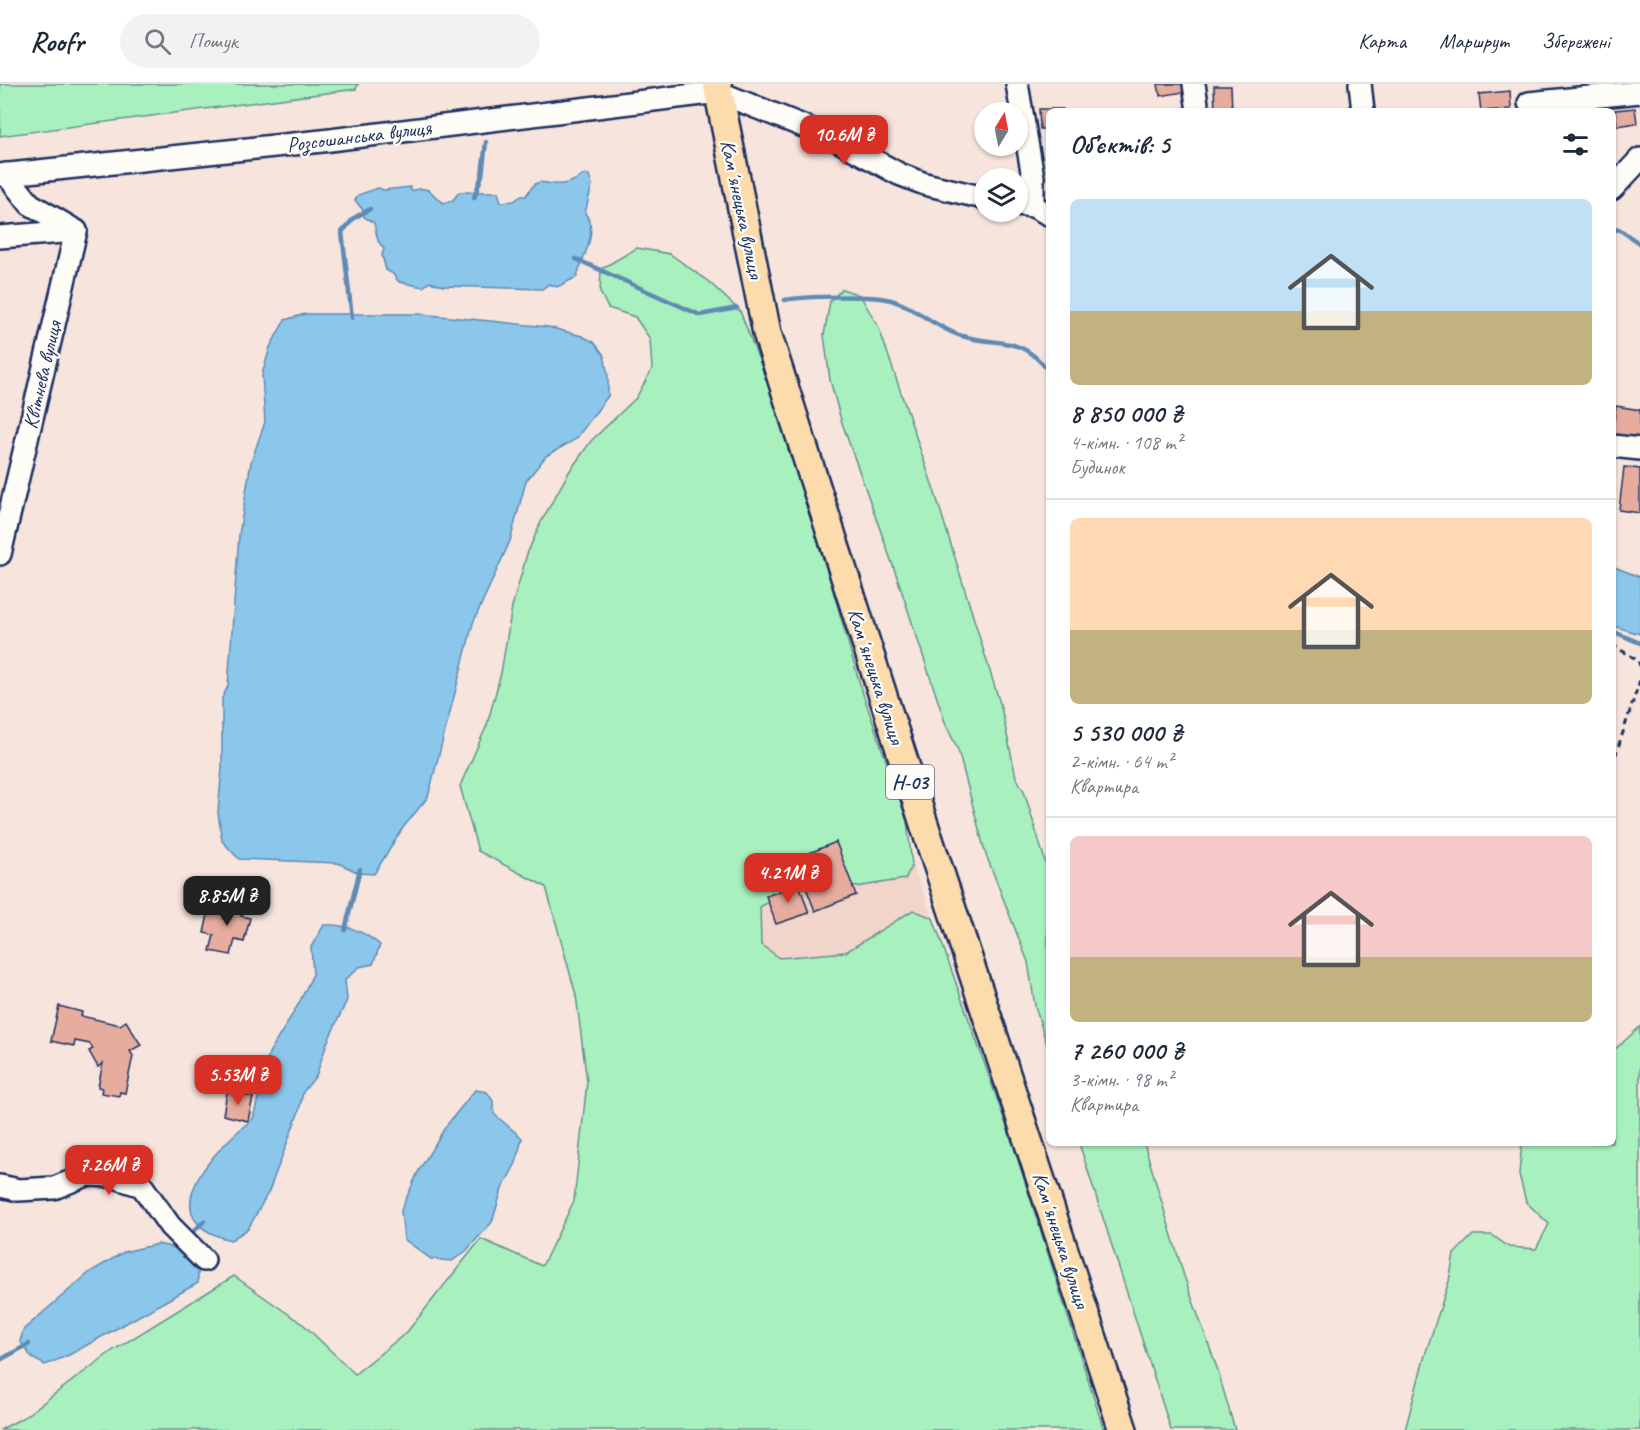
<!DOCTYPE html>
<html lang="uk">
<meta charset="utf-8">
<style>
:root{--surface:#fff;--page:#f2f2f3;--text:#1f2937;--muted:#747a83;--line:#e0e1e3;--accent:#d93025}
body{margin:0;font-family:Caveat,sans-serif;background:var(--page);color:var(--text);height:100vh;display:flex;flex-direction:column;font-size:22px;white-space:nowrap}
*{box-sizing:border-box;margin:0}
p{font-size:20px;color:var(--muted)}
.icon{flex:none;width:33px;height:33px;fill:none;stroke:currentColor;stroke-width:2;stroke-linecap:round;stroke-linejoin:round}
.map{position:relative;flex:1;overflow:hidden}
.side{position:absolute;left:1046px;top:24px;width:570px;height:1038px;display:flex;flex-direction:column;background:var(--surface);border-radius:9px;box-shadow:0 2px 4px #0004}
.side>*{flex:none}
.needle{width:39px;rotate:10deg}
.buttons{position:absolute;left:974px;top:18px;display:grid;gap:12px}
.buttons a{display:grid;place-items:center;width:54px;height:54px;border-radius:50%;background:var(--surface);box-shadow:0 2px 4px #0004;font-size:30px}
.price{position:absolute;translate:-50% -51px;padding:0 14px;border-radius:12px;background:var(--accent);color:#fff;font-size:20px;line-height:39px;filter:drop-shadow(0 2px 3px #0008)}
.price::after{content:'';position:absolute;left:50%;top:36px;width:18px;height:14px;margin-left:-9px;background:inherit;clip-path:polygon(0 0,100% 0,50% 100%)}
.price.on{background:#222;color:#fff}
ul{padding:0;list-style:none}
li{display:grid;align-content:center;gap:12px;height:318px;padding:0 24px}
li+li{border-top:2px solid var(--line)}
li span{display:grid;place-items:center;height:186px;border-radius:9px;color:#555}
li>.icon{margin-inline-start:auto}
span .icon{width:108px;height:108px;fill:#fffc;stroke-width:1}
li b{font-size:26px}
h2{display:flex;justify-content:space-between;align-items:center;height:72px;padding:0 24px;font-size:26px}
header{display:flex;align-items:center;gap:36px;box-sizing:border-box;height:84px;padding:0 30px;background:var(--surface);border-bottom:2px solid var(--line)}
header strong{font-size:28px}
nav{display:flex;gap:33px;margin-inline-start:auto;font-size:21px}
.search{width:420px;height:54px;background:var(--page);display:flex;align-items:center;gap:15px;box-sizing:border-box;padding:0 21px;border-radius:33px;color:var(--muted);font-size:22px}
.map>svg:first-child{display:block}
.built{fill:#f1d4ca}
.green{fill:#a8f1be;stroke:#62908e;stroke-width:1.5}
.water{fill:#8bc7eb;stroke:#5e8ab3;stroke-width:1.5}
.lines{fill:none;stroke-linecap:round;stroke-linejoin:round}
.stream{stroke:#5e8ab3;stroke-width:4.5}
.building{fill:#e6ad9f;stroke:#1b2f5e;stroke-width:1.5}
.minor-casing{stroke:#1b2f5e;stroke-width:26}
.major-casing{stroke:#1b2f5e;stroke-width:32}
.path{stroke:#1b2f5e;stroke-width:3;stroke-dasharray:6 4.5;stroke-linecap:butt}
.minor{stroke:#fdfcf7;stroke-width:21}
.major{stroke:#fcdcac;stroke-width:27}
.labels{text-anchor:middle;stroke-width:4.5;stroke-linejoin:round;paint-order:stroke}
.shield{fill:#fdfcf7;stroke:#5f6c8c;stroke-width:1.5}
.shield-label{font-size:20px;font-weight:bold;fill:#1b2f5e}
.street-label{font-size:21px;fill:#1b2f5e;stroke:#fdfcf7}
</style>
<header>
<strong>Roofr</strong>
<div class="search"><svg class="icon" aria-label="search" viewBox="0 0 24 24"><circle cx="10" cy="10" r="6"/><path d="M15 15l6 6"/></svg>Пошук</div>
<nav><a>Карта</a><a>Маршрут</a><a>Збережені</a></nav>
</header>
<div class="map">
<svg width="1640" height="1346" viewBox="0 0 1640 1346">
<rect width="100%" height="100%" fill="#f6e4dd"/>
<filter id="ink" filterUnits="userSpaceOnUse"><feTurbulence type="fractalNoise" baseFrequency=".0167" numOctaves="2"/><feDisplacementMap in="SourceGraphic" scale="12" xChannelSelector="R" yChannelSelector="G"/><feConvolveMatrix kernelMatrix="1 2 1 2 8 2 1 2 1" color-interpolation-filters="sRGB"/></filter>
<g filter="url(#ink)">
<path class="built" d="M912 781 933 834 913 826 846 868 778 874 761 860 760 823 786 808 824 797 904 795Z"/>
<g class="green">
<path d="M0 0H358L356 5 0 52Z"/>
<path d="M637 164 670 170 709 198 740 227 789 354 862 607 907 737 912 781 905 795 856 803 824 797 786 808 760 823 761 860 779 874 846 868 913 826 933 834 1014 1063 1104 1346H0L24 1333 112 1267 234 1192 304 1241 355 1290 407 1248 481 1155 542 1182 574 1117 587 998 576 911 546 803 478 767 460 702 487 641 501 589 512 523 527 470 541 438 569 388 591 357 636 314 652 285 650 255 635 233 608 224 600 208 601 185Z"/>
<path d="M842 205 860 211 879 244 935 409 1001 623 1016 693 1024 707 1048 787V964L1035 922 1028 878 985 768 958 666 946 641 897 493 841 336 830 296 824 251 830 217Z"/>
<path d="M1640 943V1346H1405L1425 1271 1449 1197 1454 1170 1473 1151H1492L1509 1163 1536 1165 1549 1140 1526 1118 1519 1090 1522 1059H1612L1613 967Z"/>
<path d="M1079 1059H1144L1184 1192 1217 1284 1235 1346H1171Z"/>
</g>
<g class="water">
<path d="M585 90 589 91 592 101 585 129C600 150 581 173 577 193L557 203 549 200 542 205 443 202 430 198 423 203 399 198 393 190 386 186 382 171 384 165 378 157 374 139 364 133 365 129 355 116 358 111 378 104 384 106 410 103 411 107C432 100 430 111 444 119L453 116 459 108H498L501 118 514 117 521 112H526C540 88 542 103 563 100 571 99 579 94 585 90Z"/>
<path d="M305 230H420L548 243 582 252 594 258 604 271 608 291V312L576 355 546 372 526 397 510 457 473 539 428 713 402 745 374 790 359 789 338 779 239 775 222 757 218 728 222 684V614L228 602 239 451 251 378 265 338 262 291 270 263 285 236Z"/>
<path d="M1612 482 1640 493V550L1613 542Z"/>
<path d="M324 841C346 840 364 847 380 861L373 880 359 883 345 896 347 916 327 959 316 992 303 1008 299 1027 269 1107 248 1145 231 1156C146 1136 216 1063 253 1035L269 969 298 921 313 890 311 863Z"/>
<path d="M475 1006 487 1008 493 1017 494 1030 522 1054 516 1079 502 1105 492 1138 466 1167 452 1177 431 1175 404 1155 401 1126 418 1088 446 1042Z"/>
<path d="M158 1160 183 1166 198 1184V1199L69 1271 45 1281 32 1274 20 1257 24 1245 90 1188 124 1168Z"/>
</g>
<g class="lines">
<g class="stream">
<path d="M474 114 482 91 486 58"/>
<path d="M1612 147 1619 145 1640 160"/>
<path d="M576 175 700 231 737 224"/>
<path d="M785 216C804 212 872 211 891 216 916 223 937 245 962 252 1001 263 1018 250 1048 286"/>
<path d="M352 234 342 148 354 134 370 125"/>
<path d="M1612 547 1640 559"/>
<path d="M345 846 360 785"/>
<path d="M195 1146 204 1137"/>
<path d="M0 1276 29 1260"/>
</g>
</g>
<g class="building">
<path d="M1158 0H1183L1184 8 1160 12Z"/>
<path d="M1214 2H1231L1232 27H1215Z"/>
<path d="M1510 7 1511 25 1481 27 1479 10Z"/>
<path d="M1635 24 1637 39 1617 42 1615 26Z"/>
<path d="M1039 25H1063V27H1048V45H1040Z"/>
<path d="M1616 322 1640 326V354L1612 351Z"/>
<path d="M1624 383 1640 385V429L1619 426Z"/>
<path d="M836 758 856 811 815 827 795 775Z"/>
<path d="M799 800 809 829 776 840 766 812Z"/>
<path d="M221 817 243 822 241 832 250 834 244 858 235 856 231 871 210 867 214 851 204 849 209 826 218 828Z"/>
<path d="M59 922 82 928 81 932 120 941 126 937 141 961 130 967 133 972 125 1009 120 1008 119 1012 101 1009 102 1004 98 1003 103 979 98 983 89 967 93 965 90 960 75 957 74 962 51 957Z"/>
<path d="M227 1008 253 1013 248 1037 223 1031Z"/>
</g>
<g class="lines">
<g class="minor-casing">
<g id="minor">
<path d="M1017 0 1033 93V122"/>
<path d="M1194 0 1198 27"/>
<path d="M1360 0 1363 27"/>
<path d="M1529 19 1640 8"/>
<path d="M6 90 30 120 76 147"/>
<path d="M0 91 322 57 718 8 833 54 899 90 925 100 984 114"/>
<path d="M1612 105 1640 75"/>
<path d="M1017 120 1033 122 1048 130"/>
<path d="M0 153 76 147"/>
<path d="M1612 362 1640 365"/>
<path d="M0 470 76 147"/>
<path d="M0 1102 19 1106 54 1104 87 1091 111 1092 142 1102 170 1142 204 1176"/>
</g>
</g>
<g class="major-casing">
<path id="major" d="M717 0 767 249 924 740 1123 1346"/>
</g>
<g class="path">
<path d="M1612 561 1638 576 1640 582"/>
<path d="M1612 682 1640 596"/>
</g>
<use href="#minor" class="minor"/>
<use href="#major" class="major"/>
</g>
</g>
<g class="labels">
<rect class="shield" x="886" y="681" width="48" height="34" rx="4.5"/>
<g class="shield-label">
<text x="910" y="705">Н-03</text>
</g>
<g class="street-label">
<text transform="translate(359 52) rotate(-7)" y="7">Розсошанська вулиця</text>
<text transform="translate(742 125) rotate(78)" y="7">Камʼянецька вулиця</text>
<text transform="translate(42 291) rotate(-77)" y="7">Квітнева вулиця</text>
<text transform="translate(876 592) rotate(72)" y="7">Камʼянецька вулиця</text>
<text transform="translate(1061 1156) rotate(72)" y="7">Камʼянецька вулиця</text>
</g>
</g>
</svg>
<div class="buttons">
<a><svg class="needle" viewBox="-14 -14 28 28"><path d="M0-13l5 13h-10z" fill="#e53935"/><path d="M0 13l5-13h-10z" fill="#747a83"/></svg></a>
<a><svg class="icon" aria-label="layers" viewBox="0 0 24 24"><path d="M12 4l9 5-9 5-9-5zM3 14l9 5 9-5"/></svg></a>
</div>
<b class="price" style="left:844px;top:82px">10.6M ₴</b>
<b class="price" style="left:788px;top:820px">4.21M ₴</b>
<b class="price on" style="left:227px;top:843px">8.85M ₴</b>
<b class="price" style="left:238px;top:1022px">5.53M ₴</b>
<b class="price" style="left:109px;top:1112px">7.26M ₴</b>
<section class="side">
<h2>Об’єктів: 5<svg class="icon" aria-label="filters" viewBox="0 0 24 24"><path d="M4 7h16M4 17h16"/><circle cx="9" cy="7" r="2"/><circle cx="15" cy="17" r="2"/></svg></h2>
<ul>
<li><span style="background:linear-gradient(#bfe0f5 60%,#c2b280 0)"><svg class="icon" aria-label="home" viewBox="0 0 24 24"><path d="M3 11l9-7 9 7M6 9v11h12V9"/></svg></span><div><b>8 850 000 ₴</b><p>4-кімн. · 108 m²</p><p>Будинок</p></div></li>
<li><span style="background:linear-gradient(#ffd9b3 60%,#c2b280 0)"><svg class="icon" aria-label="home" viewBox="0 0 24 24"><path d="M3 11l9-7 9 7M6 9v11h12V9"/></svg></span><div><b>5 530 000 ₴</b><p>2-кімн. · 64 m²</p><p>Квартира</p></div></li>
<li><span style="background:linear-gradient(#f6c9c9 65%,#c2b280 0)"><svg class="icon" aria-label="home" viewBox="0 0 24 24"><path d="M3 11l9-7 9 7M6 9v11h12V9"/></svg></span><div><b>7 260 000 ₴</b><p>3-кімн. · 98 m²</p><p>Квартира</p></div></li>
</ul>
</section>
</div>
